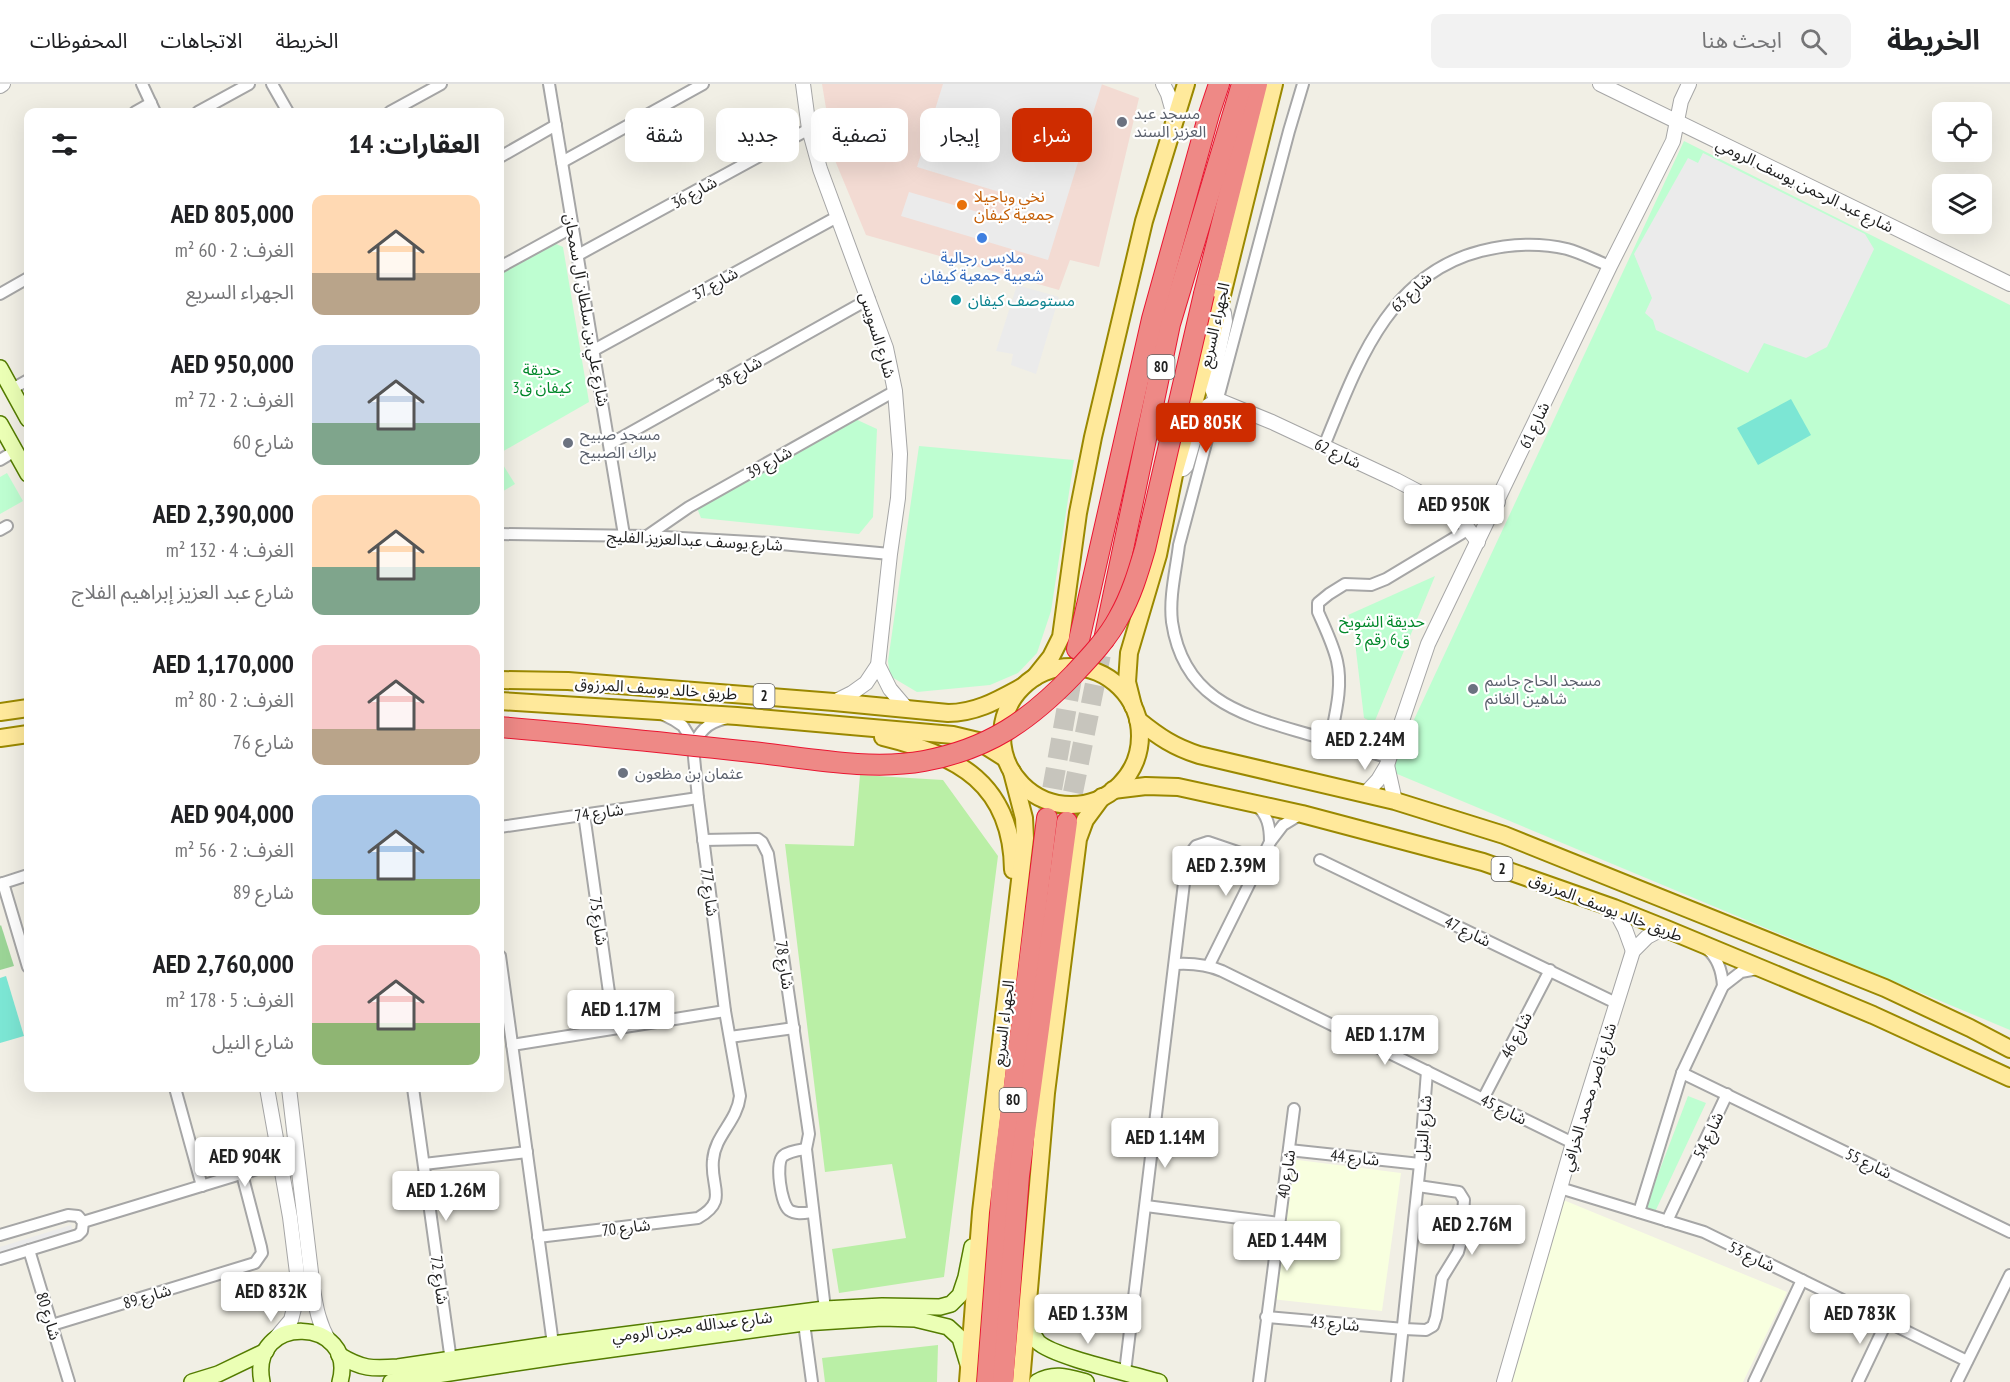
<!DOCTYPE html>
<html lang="ar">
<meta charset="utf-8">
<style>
:root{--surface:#fff;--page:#f2f2f2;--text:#202124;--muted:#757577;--line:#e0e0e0;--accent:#ce2c00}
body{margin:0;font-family:"PT Sans Narrow","Noto Sans Arabic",sans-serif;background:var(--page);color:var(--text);direction:rtl;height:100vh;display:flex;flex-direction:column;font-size:22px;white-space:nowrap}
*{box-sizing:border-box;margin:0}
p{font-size:20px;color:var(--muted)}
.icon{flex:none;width:33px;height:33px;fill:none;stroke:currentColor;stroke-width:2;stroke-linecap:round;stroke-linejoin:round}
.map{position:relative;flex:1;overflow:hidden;direction:ltr}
.side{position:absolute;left:24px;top:24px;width:480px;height:984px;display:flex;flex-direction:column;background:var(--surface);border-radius:12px;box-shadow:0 6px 24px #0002;direction:rtl}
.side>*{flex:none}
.guide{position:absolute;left:522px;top:24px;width:570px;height:54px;direction:rtl;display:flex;gap:12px}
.controls{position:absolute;left:1932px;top:18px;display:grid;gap:12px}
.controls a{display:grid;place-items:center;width:60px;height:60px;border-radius:12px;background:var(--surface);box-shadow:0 6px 24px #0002;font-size:30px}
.price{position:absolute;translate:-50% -51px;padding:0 14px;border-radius:6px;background:#fff;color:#222;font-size:20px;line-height:39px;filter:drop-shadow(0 2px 3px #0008)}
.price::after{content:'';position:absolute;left:50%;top:36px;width:18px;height:14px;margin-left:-9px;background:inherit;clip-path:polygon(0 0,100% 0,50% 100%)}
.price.selected{background:var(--accent);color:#fff}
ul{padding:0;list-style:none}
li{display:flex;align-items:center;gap:18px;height:150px;padding:0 24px}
li span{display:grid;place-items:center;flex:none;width:168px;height:120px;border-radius:12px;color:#555}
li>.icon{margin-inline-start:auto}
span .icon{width:72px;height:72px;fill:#fffc;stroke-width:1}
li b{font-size:26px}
h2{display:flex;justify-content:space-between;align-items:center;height:72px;padding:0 24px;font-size:26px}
.tag{padding:0 21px;border-radius:12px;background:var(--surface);box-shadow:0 6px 24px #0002;font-size:21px;line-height:54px}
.tag.selected{background:var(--accent);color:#fff}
header{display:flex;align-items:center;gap:36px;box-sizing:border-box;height:84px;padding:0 30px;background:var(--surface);border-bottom:2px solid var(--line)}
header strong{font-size:28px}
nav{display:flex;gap:33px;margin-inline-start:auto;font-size:21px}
.search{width:420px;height:54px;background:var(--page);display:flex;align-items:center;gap:15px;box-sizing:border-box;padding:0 21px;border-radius:12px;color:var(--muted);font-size:22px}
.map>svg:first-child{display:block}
.commercial{fill:#f3dbd3}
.education{fill:#f8ffdf}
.grass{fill:#baefa6}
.forest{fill:#9bd496}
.park{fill:#befed1}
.pitch{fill:#7ce6d4}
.parking{fill:#ebebeb}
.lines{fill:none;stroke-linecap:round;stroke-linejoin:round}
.motorway-tunnel{stroke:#c7c5bd;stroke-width:20;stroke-dasharray:20 10;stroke-linecap:butt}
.minor-casing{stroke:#a6a6a6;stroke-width:14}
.tertiary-casing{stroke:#a6a6a6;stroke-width:16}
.secondary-casing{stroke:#547c00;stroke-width:18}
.primary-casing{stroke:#9a8800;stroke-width:20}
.motorway-casing{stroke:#ea1631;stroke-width:22}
.minor{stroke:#fff;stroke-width:10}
.tertiary{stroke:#fff;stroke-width:14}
.secondary{stroke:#ebffb5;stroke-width:15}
.primary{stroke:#ffe99b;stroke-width:16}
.motorway{stroke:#ee8986;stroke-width:20}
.motorway-bridge-casing{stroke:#ea1631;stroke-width:22;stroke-linecap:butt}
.motorway-bridge{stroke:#ee8986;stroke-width:20}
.worship-dot{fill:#6b7280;stroke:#fff;stroke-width:2}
.food-dot{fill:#e8710a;stroke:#fff;stroke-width:2}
.shop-dot{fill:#3f7fe0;stroke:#fff;stroke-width:2}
.culture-dot{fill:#0f9aa8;stroke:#fff;stroke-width:2}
.labels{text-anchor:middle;stroke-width:4.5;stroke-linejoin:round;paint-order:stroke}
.shield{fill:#fff;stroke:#626262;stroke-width:1.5}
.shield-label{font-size:15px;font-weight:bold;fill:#1f1f1f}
.worship-label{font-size:16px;fill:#5b616d;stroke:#fff;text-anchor:start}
.street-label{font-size:16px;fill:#1f1f1f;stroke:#fff}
.food-label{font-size:16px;fill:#c56008;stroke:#fff;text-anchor:start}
.shop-label{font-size:16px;fill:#366cbe;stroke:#fff}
.culture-label{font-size:16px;fill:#0d838f;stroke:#fff;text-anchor:start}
.park-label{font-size:16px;fill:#02882a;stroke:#fff}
</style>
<header>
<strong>الخريطة</strong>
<div class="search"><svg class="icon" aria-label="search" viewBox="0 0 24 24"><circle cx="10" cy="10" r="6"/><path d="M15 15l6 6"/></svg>ابحث هنا</div>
<nav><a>الخريطة</a><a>الاتجاهات</a><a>المحفوظات</a></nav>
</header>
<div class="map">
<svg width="2010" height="1298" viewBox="0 0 2010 1298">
<rect width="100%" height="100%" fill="#f1efe5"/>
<path class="commercial" d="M822 0H1101L1139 14 1099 183 1070 176 1059 206 866 151 834 74 829 53 828 36Z"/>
<g class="education">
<path d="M1290 1075 1401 1089 1382 1227 1271 1215Z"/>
<path d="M1561 1115 1787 1208 1743 1298H1509Z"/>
</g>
<g class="grass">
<path d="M860 691 943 696 998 772 944 1193 839 1209 832 1165 906 1154 892 1080 825 1088 785 760 854 762Z"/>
<path d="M938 1261 937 1298H825L822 1274Z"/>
</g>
<path class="forest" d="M1 841 14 882 0 886V842Z"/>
<g class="park">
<path d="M1684 57 2010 221V946L1390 687Z"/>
<path d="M554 159 563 163 589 318 500 369V188Z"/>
<path d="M853 334 877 345 873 433 859 450 701 434 697 424Z"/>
<path d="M919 362 1074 376 1051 527 1037 569 1018 589 990 601 917 608 890 592 888 577Z"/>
<path d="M500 376 515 400 500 409Z"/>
<path d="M7 389 23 417 0 430V393Z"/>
<path d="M1435 492 1374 639 1364 634 1353 541 1348 531Z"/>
<path d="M1688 1012 1706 1019 1654 1130 1644 1127Z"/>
</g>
<g class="pitch">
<path d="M1791 315 1811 351 1758 381 1737 344Z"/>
<path d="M6 892 24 952 0 959V894Z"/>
</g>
<g class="parking">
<path d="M943 0H1102L1048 176 901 132 909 108 1009 137 1016 113 917 83Z"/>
<path d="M1703 69 1865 150 1874 165 1827 263 1806 274 1764 259 1748 289 1656 246 1653 236 1645 229 1652 214 1634 170 1688 74 1698 79Z"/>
<path d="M1017 201 1059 213 1036 290 1011 281 1013 270 996 267Z"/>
<path d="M71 1141 73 1147 0 1170V1163Z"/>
</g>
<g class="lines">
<g class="motorway-tunnel">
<path d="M1047 734 1074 583"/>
<path d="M1067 738 1101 570"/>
</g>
<g class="minor-casing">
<g id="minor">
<path d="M142 0 155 28"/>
<path d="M272 0 288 28"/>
<path d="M549 0 624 451"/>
<path d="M1303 0 1289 47 1179 461C1176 486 1169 513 1172 538 1183 612 1235 629 1297 647 1328 656 1359 664 1389 674"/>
<path d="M135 28 151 19"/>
<path d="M198 28 249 0"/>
<path d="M390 28 441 0"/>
<path d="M500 73 556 41"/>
<path d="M562 78 703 0"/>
<path d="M578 171 809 45"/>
<path d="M500 183 573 143"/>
<path d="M0 210 28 194"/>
<path d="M594 266 837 133"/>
<path d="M12 305 28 296"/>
<path d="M610 360 869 215"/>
<path d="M1324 362C1357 282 1387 191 1481 167 1509 160 1538 158 1567 165 1582 169 1596 177 1610 182"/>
<path d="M0 376 15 367"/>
<path d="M0 446 7 442"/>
<path d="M500 450 647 452 770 459 890 470"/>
<path d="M647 452 689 423 895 307"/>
<path d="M1330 657C1335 631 1343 603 1337 577 1333 560 1325 544 1318 528V519L1329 510 1345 500 1371 501 1386 495 1469 445"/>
<path d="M693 663C699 648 707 639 724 635"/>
<path d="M1256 721C1268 731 1270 743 1270 758"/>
<path d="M584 730 614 944"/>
<path d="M500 743 698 714"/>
<path d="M703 756 758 755 762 758 768 770 809 1050 806 1065 825 1225"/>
<path d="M1320 776 1616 919"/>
<path d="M3 799 28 883"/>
<path d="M0 800 28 791"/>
<path d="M1707 865C1718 874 1722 887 1723 902"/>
<path d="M500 872 553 1260"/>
<path d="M1175 880C1192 879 1206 880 1222 887L1573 1059"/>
<path d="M1209 881 1270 758 1283 741 1301 730"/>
<path d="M730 953 794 944"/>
<path d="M512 961 725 927"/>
<path d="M1682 989 2010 1148"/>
<path d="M175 1004 202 1102"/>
<path d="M413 1004 451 1277"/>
<path d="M1483 1015 1550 886"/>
<path d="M806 1065C799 1066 789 1067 783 1072 775 1079 781 1119 789 1126 796 1131 805 1129 813 1128"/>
<path d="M1289 1066 1420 1080"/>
<path d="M424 1080 527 1068"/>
<path d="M1560 1104 1704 1148 1967 1277"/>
<path d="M1146 1122 1279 1139"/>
<path d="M1639 1128 1682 989 1723 902 1741 888 1757 885"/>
<path d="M1667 1137 1727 1010"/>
<path d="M83 1138 280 1078"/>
<path d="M0 1151 68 1131 78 1132 83 1138 82 1147 78 1151 0 1175"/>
<path d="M538 1153 698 1134C729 1116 710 1104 713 1076 715 1051 737 1038 740 1012L725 927 698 714 693 663 691 655 683 642 674 636 662 630"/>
<path d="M29 1166 69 1298"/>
<path d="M1266 1233 1404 1245 1426 1246 1433 1242 1436 1233 1442 1194 1458 1168 1461 1157 1464 1116 1459 1108 1418 1102"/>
<path d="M804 1239 812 1298"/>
<path d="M52 1241 255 1179 262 1169 261 1163 242 1090"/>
<path d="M1125 1288 1187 774 1196 762 1208 758 1261 776"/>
<path d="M1259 1298 1294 1025"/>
<path d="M1397 1298 1420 1080 1427 987"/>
<path d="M1754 1298 1802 1196"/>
<path d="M1858 1298 1887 1237"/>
<path d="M1957 1298 2010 1191"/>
</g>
</g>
<g class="tertiary-casing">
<g id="tertiary">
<path d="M803 0 809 45 820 85 886 264 895 307 900 370 898 414 890 470 878 581 866 599 852 609 834 618"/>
<path d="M1163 0 1168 10 1175 35"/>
<path d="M1600 0 2010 200"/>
<path d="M0 2 3 0"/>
<path d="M1218 225 1224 229 1225 237 1211 302 1214 310 1218 316 1272 338 1396 396 1455 427 1478 458"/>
<path d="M1175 386 1183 385 1186 382 1201 330 1206 323 1218 316"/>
<path d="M1455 427 1498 418"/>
<path d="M878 581 890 605 907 625"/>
<path d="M1387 681 1395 717"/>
<path d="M1366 709 1378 696 1387 681 1428 560 1610 182 1673 57 1681 17 1689 0"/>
<path d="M1614 824 1625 845 1633 867"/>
<path d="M267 1004 290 1133 299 1205 291 1236 275 1255"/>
<path d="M289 1004 313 1205C316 1224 319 1240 329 1257"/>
<path d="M1504 1298 1573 1059 1633 867 1647 853 1664 844"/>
</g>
</g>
<g class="secondary-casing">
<g id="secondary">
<path d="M0 284 28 335"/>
<path d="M0 340 28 390"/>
<path d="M1030 1232C1030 1241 1032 1251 1038 1258 1053 1273 1133 1290 1159 1298"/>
<path d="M339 1271C362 1285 372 1285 398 1283L553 1260 825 1225 882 1222 940 1223 951 1220 960 1211 966 1193 972 1163"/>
<path d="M192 1298 218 1290 266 1267"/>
<path d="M262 1298C248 1228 358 1233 340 1298"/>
<path d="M391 1298 569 1271 804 1239 882 1234 915 1235 948 1243 960 1254 968 1280"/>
<path d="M1037 1298C1054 1288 1068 1293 1086 1298"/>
</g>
</g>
<g class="primary-casing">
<g id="primary">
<circle cx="1071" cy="652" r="69"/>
<path d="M1035 593 1051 573 1061 553 1078 429 1093 353 1144 137 1186 0"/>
<path d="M500 596 568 597 834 618 948 629C976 629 998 616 1022 603"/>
<path d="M500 617 737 632 953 651 978 657 1005 674"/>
<path d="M1133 622 1127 598 1129 569 1158 471 1175 386 1204 284 1274 0"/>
<path d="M0 628 28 624"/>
<path d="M1138 636C1159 653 1174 663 1199 671L1395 717 1504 751 1885 904 1970 944 2010 965"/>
<path d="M883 653C958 671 1012 700 1013 786"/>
<path d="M0 654 28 650"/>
<path d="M1113 706 1146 702 1178 703 1302 730 1483 778 1614 824 1664 844 1873 931 2010 994"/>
<path d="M968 1298 981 1128 1025 754 1024 734 1012 688"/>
<path d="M1021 1298 1046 1009 1078 755 1085 736 1102 713"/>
</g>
</g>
<g class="motorway-casing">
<g id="motorway">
<path d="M1204 210 1257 0"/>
<path d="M1104 556 1170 240 1242 0"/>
<path d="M1077 565 1152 235 1209 30 1219 0"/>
<path d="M987 1298 1003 1090 1047 734"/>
<path d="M1003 1298 1019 1092 1067 738"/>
</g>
</g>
<use href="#minor" class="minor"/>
<use href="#tertiary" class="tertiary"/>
<use href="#secondary" class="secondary"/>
<use href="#primary" class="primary"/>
<use href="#motorway" class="motorway"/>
<g class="motorway-bridge-casing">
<path id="motorway-bridge" d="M500 643C584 650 668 659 752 668 807 674 870 687 924 677 989 665 1030 636 1074 590 1090 573 1108 554 1119 533 1131 512 1138 489 1145 465L1204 210"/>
</g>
<use href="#motorway-bridge" class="motorway-bridge"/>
</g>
<g class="worship-dot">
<circle cx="1122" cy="38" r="6"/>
<circle cx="568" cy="359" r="6"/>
<circle cx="1473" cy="605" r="6"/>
<circle cx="623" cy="689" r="6"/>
</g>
<circle class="food-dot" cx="962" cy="121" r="6"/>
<circle class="shop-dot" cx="982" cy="154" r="6"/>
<circle class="culture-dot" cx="956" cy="216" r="6"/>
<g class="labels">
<g class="shield">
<rect x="1147.5" y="271" width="27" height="24" rx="4.5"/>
<rect x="753.5" y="600" width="21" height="24" rx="4.5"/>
<rect x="1491.5" y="773" width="21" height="24" rx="4.5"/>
<rect x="999.5" y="1004" width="27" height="24" rx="4.5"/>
</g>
<g class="shield-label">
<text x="1161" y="288">80</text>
<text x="764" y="617">2</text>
<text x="1502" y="790">2</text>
<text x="1013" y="1021">80</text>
</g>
<g class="worship-label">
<text x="1134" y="35">مسجد عبد<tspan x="1134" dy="18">العزيز السند</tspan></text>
<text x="580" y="356">مسجد صبيح<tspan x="580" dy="18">براك الصبيح</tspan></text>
<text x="1485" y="602">مسجد الحاج جاسم<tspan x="1485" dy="18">شاهين الغانم</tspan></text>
<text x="635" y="695">عثمان بن مظعون</text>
</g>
<g class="street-label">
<text transform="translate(1805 101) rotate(26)" y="6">شارع عبد الرحمن يوسف الرومي</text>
<text transform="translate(694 108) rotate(-29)" y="6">شارع 36</text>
<text transform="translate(715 199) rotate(-29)" y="6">شارع 37</text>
<text transform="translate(1411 208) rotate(-44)" y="6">شارع 63</text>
<text transform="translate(587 226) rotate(80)" y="6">شارع علي بن سلطان آل سمحان</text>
<text transform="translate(1214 241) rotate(-77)" y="6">الجهراء السريع</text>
<text transform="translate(878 251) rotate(73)" y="6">شارع السويس</text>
<text transform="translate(739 288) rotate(-29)" y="6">شارع 38</text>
<text transform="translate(1534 341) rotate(-65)" y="6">شارع 61</text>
<text transform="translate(1338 369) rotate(25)" y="6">شارع 62</text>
<text transform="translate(769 378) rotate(-29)" y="6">39 شارع</text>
<text transform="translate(695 456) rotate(3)" y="6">شارع يوسف عبدالعزيز الفليج</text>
<text transform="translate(656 604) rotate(4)" y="6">طريق خالد يوسف المرزوق</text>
<text transform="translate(599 728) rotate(-8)" y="6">شارع 74</text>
<text transform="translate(710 808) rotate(83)" y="6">شارع 77</text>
<text transform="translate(1606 823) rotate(21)" y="6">طريق خالد يوسف المرزوق</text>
<text transform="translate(599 837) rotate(82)" y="6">شارع 75</text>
<text transform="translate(1468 847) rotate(26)" y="6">شارع 47</text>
<text transform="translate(785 881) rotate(82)" y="6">شارع 78</text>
<text transform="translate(1003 939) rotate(-83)" y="6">الجهراء السريع</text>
<text transform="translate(1516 951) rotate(-63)" y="6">شارع 46</text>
<text transform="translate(1588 1013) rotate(-73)" y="6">شارع ناصر محمد الخرافي</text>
<text transform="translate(1504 1025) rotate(26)" y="6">شارع 45</text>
<text transform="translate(1423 1044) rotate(-86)" y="6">شارع النيل</text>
<text transform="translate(1708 1051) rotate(-65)" y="6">شارع 54</text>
<text transform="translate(1355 1073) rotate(6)" y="6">شارع 44</text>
<text transform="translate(1869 1079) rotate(26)" y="6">شارع 55</text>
<text transform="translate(1286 1090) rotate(-82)" y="6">شارع 40</text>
<text transform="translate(626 1143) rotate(-7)" y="6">شارع 70</text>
<text transform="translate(1752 1172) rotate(26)" y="6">شارع 53</text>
<text transform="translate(440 1196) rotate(82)" y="6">شارع 72</text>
<text transform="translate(147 1212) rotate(-17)" y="6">شارع 89</text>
<text transform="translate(49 1232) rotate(73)" y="6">شارع 80</text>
<text transform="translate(1335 1239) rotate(5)" y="6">شارع 43</text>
<text transform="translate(692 1242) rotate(-7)" y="6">شارع عبدالله مجرن الرومي</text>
</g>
<g class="food-label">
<text x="974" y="118">نخي وباجيلا<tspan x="974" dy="18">جمعية كيفان</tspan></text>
</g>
<g class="shop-label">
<text x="982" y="179">ملابس رجالية<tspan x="982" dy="18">شعبية جمعية كيفان</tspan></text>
</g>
<g class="culture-label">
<text x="968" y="222">مستوصف كيفان</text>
</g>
<g class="park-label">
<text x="542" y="291">حديقة<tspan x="542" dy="18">كيفان ق3</tspan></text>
<text x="1382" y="543">حديقة الشويخ<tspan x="1382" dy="18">ق6 رقم 3</tspan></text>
</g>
</g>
</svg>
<div class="controls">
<a><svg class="icon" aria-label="locate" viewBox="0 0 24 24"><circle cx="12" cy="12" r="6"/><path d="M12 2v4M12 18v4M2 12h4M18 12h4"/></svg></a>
<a><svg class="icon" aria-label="layers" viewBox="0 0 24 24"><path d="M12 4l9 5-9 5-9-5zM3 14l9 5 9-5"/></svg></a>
</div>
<b class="price selected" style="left:1206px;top:370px">AED 805K</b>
<b class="price" style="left:1454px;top:452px">AED 950K</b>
<b class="price" style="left:1365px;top:687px">AED 2.24M</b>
<b class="price" style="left:1226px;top:813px">AED 2.39M</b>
<b class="price" style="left:621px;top:957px">AED 1.17M</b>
<b class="price" style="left:1385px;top:982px">AED 1.17M</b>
<b class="price" style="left:1165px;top:1085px">AED 1.14M</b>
<b class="price" style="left:245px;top:1104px">AED 904K</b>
<b class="price" style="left:446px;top:1138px">AED 1.26M</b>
<b class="price" style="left:1472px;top:1172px">AED 2.76M</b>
<b class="price" style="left:1287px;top:1188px">AED 1.44M</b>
<b class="price" style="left:271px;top:1239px">AED 832K</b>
<b class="price" style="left:1088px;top:1261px">AED 1.33M</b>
<b class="price" style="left:1860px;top:1261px">AED 783K</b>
<div class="guide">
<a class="tag selected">شراء</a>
<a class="tag">إيجار</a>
<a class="tag">تصفية</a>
<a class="tag">جديد</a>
<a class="tag">شقة</a>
</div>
<section class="side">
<h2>العقارات: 14<svg class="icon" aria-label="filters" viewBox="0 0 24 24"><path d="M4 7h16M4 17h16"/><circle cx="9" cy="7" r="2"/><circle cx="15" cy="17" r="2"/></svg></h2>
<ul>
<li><span style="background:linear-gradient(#ffd9b3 65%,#b9a48a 0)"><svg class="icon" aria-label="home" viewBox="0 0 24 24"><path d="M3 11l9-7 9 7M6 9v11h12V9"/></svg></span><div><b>AED 805,000</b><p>الغرف: 2 · 60 m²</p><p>الجهراء السريع</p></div></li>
<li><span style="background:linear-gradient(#c9d6e8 65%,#7fa58c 0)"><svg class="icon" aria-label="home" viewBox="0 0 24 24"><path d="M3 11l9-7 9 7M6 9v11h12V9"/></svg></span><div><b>AED 950,000</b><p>الغرف: 2 · 72 m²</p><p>شارع 60</p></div></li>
<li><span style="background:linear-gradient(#ffd9b3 60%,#7fa58c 0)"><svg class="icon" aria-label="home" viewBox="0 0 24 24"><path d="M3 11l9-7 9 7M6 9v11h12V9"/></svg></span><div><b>AED 2,390,000</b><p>الغرف: 4 · 132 m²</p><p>شارع عبد العزيز إبراهيم الفلاج</p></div></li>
<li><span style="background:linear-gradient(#f6c9c9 70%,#b9a48a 0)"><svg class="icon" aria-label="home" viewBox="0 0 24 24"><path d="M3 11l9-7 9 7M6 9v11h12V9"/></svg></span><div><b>AED 1,170,000</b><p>الغرف: 2 · 80 m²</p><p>شارع 76</p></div></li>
<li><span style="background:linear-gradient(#a9c7e8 70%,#8fb573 0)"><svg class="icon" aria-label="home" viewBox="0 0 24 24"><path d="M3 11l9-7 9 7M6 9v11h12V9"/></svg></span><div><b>AED 904,000</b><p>الغرف: 2 · 56 m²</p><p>شارع 89</p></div></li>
<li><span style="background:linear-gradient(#f6c9c9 65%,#8fb573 0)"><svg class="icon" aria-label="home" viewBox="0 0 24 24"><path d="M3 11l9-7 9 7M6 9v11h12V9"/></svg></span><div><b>AED 2,760,000</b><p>الغرف: 5 · 178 m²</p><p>شارع النيل</p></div></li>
</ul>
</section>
</div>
